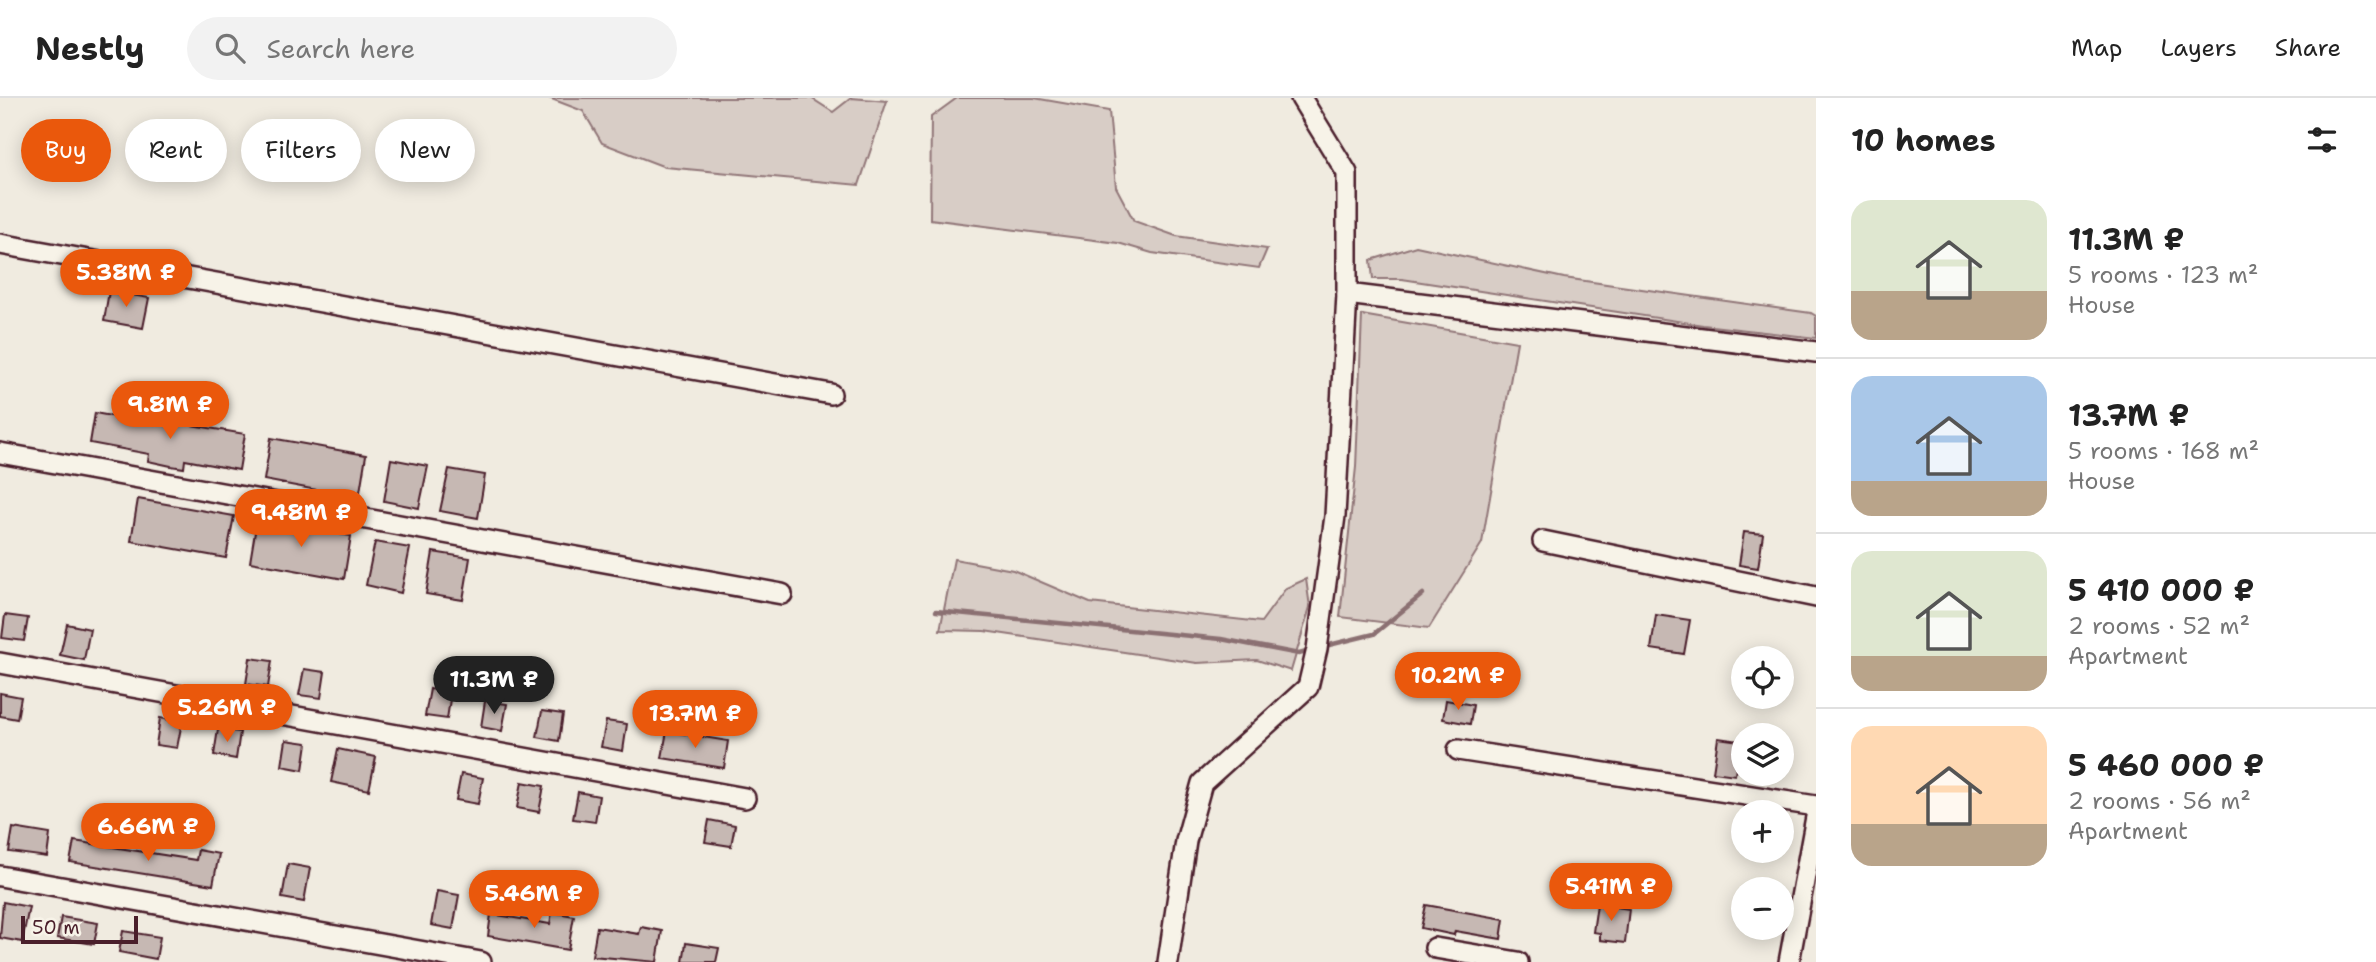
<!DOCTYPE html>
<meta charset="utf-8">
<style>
:root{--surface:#fff;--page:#f2f2f2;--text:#222;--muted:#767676;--line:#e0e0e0;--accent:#ea580c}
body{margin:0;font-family:"Shantell Sans",sans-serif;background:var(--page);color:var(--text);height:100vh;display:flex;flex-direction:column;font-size:26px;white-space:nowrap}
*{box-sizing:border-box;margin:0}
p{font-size:23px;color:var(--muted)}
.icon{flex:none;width:38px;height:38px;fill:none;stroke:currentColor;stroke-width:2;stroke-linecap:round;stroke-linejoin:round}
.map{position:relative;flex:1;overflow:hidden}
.side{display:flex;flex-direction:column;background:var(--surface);width:560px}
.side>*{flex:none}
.guide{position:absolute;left:21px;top:21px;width:665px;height:63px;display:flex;gap:14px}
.controls{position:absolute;left:1731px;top:548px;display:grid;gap:14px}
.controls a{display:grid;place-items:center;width:63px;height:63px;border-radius:50%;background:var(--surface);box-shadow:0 4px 18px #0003;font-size:35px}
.scale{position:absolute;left:21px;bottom:18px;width:117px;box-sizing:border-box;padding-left:7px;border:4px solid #4a1f2b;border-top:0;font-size:19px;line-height:24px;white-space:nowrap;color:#4a1f2b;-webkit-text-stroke:5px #f7f3e8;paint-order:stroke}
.price{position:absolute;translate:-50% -60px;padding:0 16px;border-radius:24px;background:var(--accent);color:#fff;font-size:23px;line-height:46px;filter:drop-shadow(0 2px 4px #0008)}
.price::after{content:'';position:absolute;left:50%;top:42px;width:21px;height:16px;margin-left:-10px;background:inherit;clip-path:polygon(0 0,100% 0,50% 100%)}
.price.on{background:#222;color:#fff}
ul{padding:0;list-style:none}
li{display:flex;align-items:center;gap:21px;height:175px;padding:0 35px}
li+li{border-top:2px solid var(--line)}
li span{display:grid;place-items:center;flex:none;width:196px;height:140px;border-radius:21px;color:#555}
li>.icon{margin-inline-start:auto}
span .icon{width:84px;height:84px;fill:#fffc;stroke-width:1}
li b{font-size:30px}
h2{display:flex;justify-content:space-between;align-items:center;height:84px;padding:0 35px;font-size:30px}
.chip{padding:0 24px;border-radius:32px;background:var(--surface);box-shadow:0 4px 18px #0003;font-size:24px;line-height:63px}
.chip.on{background:var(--accent);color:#fff}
header{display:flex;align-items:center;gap:42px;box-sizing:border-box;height:98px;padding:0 35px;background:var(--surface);border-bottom:2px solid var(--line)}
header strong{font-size:33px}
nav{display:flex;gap:38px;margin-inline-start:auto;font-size:24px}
.search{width:490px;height:63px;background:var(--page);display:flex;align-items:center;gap:18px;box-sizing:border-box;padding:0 24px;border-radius:38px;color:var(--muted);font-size:26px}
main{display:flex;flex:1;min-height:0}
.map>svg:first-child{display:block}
.green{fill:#d8cdc6;stroke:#917678;stroke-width:2}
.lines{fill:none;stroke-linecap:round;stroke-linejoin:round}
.stream{stroke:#8b6f72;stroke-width:4.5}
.building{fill:#c6b8b3;stroke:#4a1f2b;stroke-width:2}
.street-casing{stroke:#4a1f2b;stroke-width:24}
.street{stroke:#f7f3e8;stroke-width:19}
</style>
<header>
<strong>Nestly</strong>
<div class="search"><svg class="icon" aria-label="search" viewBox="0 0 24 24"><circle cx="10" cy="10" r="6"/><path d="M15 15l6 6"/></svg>Search here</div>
<nav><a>Map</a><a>Layers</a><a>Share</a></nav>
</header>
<main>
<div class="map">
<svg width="1816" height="864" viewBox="0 0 1816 864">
<rect width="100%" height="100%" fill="#f0ebe0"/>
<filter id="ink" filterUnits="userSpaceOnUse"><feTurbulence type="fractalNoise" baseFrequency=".0143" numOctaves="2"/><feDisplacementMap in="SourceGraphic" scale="14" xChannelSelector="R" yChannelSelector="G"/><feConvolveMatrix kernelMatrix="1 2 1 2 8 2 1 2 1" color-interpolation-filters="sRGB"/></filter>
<g filter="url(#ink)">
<g class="green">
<path d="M549 0H811L833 14 851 0 887 3 859 87 665 69 602 45 583 13Z"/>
<path d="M957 0H1034L1109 13 1116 89 1134 123 1176 138 1267 151 1259 170 1152 155 1118 145 930 121 931 19Z"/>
<path d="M1416 148 1564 180 1811 215 1816 218V240L1703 227 1402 181H1373L1371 162Z"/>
<path d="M1362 217 1517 244 1482 445 1429 530 1340 519 1356 369Z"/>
<path d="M954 461 1013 472 1090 505 1261 524 1286 490 1306 481 1310 509 1291 573 1257 562 1197 565 984 533 940 532Z"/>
</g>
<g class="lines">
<g class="stream">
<path d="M936 513 1221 541 1299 556 1310 553"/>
<path d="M1325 548 1374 536 1423 496"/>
</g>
</g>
<g class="building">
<path d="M109 193 149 200 143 230 104 223Z"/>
<path d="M95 315 154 326 155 321 245 336 239 372 185 362 184 370 171 368 148 363 149 356 90 345Z"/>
<path d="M271 340 366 357 359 400 264 382Z"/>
<path d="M391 361 428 368 419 410 384 403Z"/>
<path d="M449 371 485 377 478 420 440 413Z"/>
<path d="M138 401 234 418 226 460 131 443Z"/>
<path d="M257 422 351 438 344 481 250 464Z"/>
<path d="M1744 434 1763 436 1758 470 1739 467Z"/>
<path d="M375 444 410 450 401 495 366 487Z"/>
<path d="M433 454 470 460 463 502 426 496Z"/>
<path d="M5 517 28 520 24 543 2 540Z"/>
<path d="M1656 517 1690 522 1684 556 1651 551Z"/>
<path d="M67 526 90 531 84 562 60 557Z"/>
<path d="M250 560 272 563 268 589 246 586Z"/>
<path d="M304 571 325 574 321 600 299 597Z"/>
<path d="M430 591 451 595 447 621 425 618Z"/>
<path d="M0 595 21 599 17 621 0 618Z"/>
<path d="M1446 602 1473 607 1470 626 1443 621Z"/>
<path d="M485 603 507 606 502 633 481 629Z"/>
<path d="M542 613 563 616 559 643 537 639Z"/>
<path d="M160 620 182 624 177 650 156 647Z"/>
<path d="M606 623 627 626 623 653 601 649Z"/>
<path d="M218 631 240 634 236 661 214 657Z"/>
<path d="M667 633 728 643 724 670 662 660Z"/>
<path d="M1718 640 1740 643 1735 677 1713 674Z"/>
<path d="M286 642 307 645 303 672 282 668Z"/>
<path d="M338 651 376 659 369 692 331 684Z"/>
<path d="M461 676 483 680 478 706 456 702Z"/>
<path d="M522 684 544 688 539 714 517 710Z"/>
<path d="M578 694 599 698 595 724 573 721Z"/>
<path d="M709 722 735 727 731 748 705 744Z"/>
<path d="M13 730 50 736 47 759 9 754Z"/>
<path d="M74 743 196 762 198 752 219 756 213 787 70 764Z"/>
<path d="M288 766 310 770 304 804 282 800Z"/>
<path d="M437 793 459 797 453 831 431 827Z"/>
<path d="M3 804 29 809 22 844 0 840Z"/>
<path d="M1597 806 1629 811 1625 845 1600 842V835L1593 834Z"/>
<path d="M1426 807 1504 821 1501 841 1455 833 1454 837 1421 830Z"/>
<path d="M552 814 574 818 568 852 488 838 491 816 550 826Z"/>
<path d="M61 819 98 825 94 846 57 840Z"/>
<path d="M597 829 639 836 641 829 662 833 657 864 592 858Z"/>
<path d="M123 833 160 839 156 861 119 854Z"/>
<path d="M686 845 719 850 716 864H683Z"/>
</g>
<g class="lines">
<g class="street-casing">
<g id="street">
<path d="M0 146 831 296"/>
<path d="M1347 196 1816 254"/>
<path d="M0 355 782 496"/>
<path d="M1543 443 1816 499"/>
<path d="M0 565 745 700"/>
<path d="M1458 652 1816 708"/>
<path d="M0 778 481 864"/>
<path d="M1435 850 1518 864"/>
<path d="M1168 864 1186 743 1202 685 1308 589 1317 551 1335 418 1347 196V75L1301 0"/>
<path d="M1789 864 1816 719"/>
</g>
</g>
<use href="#street" class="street"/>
</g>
</g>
</svg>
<div class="controls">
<a><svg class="icon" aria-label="locate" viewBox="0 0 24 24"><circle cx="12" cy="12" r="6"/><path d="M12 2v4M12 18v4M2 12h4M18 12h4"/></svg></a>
<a><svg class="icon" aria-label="layers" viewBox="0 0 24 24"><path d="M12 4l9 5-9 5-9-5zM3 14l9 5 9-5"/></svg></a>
<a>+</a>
<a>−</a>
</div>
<div class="scale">50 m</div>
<b class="price" style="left:126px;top:211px">5.38M ₽</b>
<b class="price" style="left:170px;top:343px">9.8M ₽</b>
<b class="price" style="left:301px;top:451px">9.48M ₽</b>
<b class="price" style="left:1458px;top:614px">10.2M ₽</b>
<b class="price on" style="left:494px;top:618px">11.3M ₽</b>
<b class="price" style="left:227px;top:646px">5.26M ₽</b>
<b class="price" style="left:695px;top:652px">13.7M ₽</b>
<b class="price" style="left:148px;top:765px">6.66M ₽</b>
<b class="price" style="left:1611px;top:825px">5.41M ₽</b>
<b class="price" style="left:534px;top:832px">5.46M ₽</b>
<div class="guide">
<a class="chip on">Buy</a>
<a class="chip">Rent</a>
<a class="chip">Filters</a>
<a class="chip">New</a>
</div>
</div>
<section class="side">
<h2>10 homes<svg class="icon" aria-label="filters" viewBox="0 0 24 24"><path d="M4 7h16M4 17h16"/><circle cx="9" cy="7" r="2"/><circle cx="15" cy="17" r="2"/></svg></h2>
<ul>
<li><span style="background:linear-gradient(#dfe7d0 65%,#b9a48a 0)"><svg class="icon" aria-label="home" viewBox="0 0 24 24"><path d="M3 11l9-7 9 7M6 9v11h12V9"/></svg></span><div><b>11.3M ₽</b><p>5 rooms · 123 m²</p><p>House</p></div></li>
<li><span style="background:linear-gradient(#a9c7e8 75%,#b9a48a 0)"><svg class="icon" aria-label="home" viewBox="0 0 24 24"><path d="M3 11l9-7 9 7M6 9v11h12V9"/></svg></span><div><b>13.7M ₽</b><p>5 rooms · 168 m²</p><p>House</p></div></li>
<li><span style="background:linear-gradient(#dfe7d0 75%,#b9a48a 0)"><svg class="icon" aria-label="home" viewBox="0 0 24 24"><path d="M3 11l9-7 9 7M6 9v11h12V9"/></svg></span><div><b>5 410 000 ₽</b><p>2 rooms · 52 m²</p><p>Apartment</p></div></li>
<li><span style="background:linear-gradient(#ffd9b3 70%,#b9a48a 0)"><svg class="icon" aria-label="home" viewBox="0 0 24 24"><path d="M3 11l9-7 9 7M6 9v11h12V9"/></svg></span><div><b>5 460 000 ₽</b><p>2 rooms · 56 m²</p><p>Apartment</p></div></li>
</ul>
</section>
</main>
